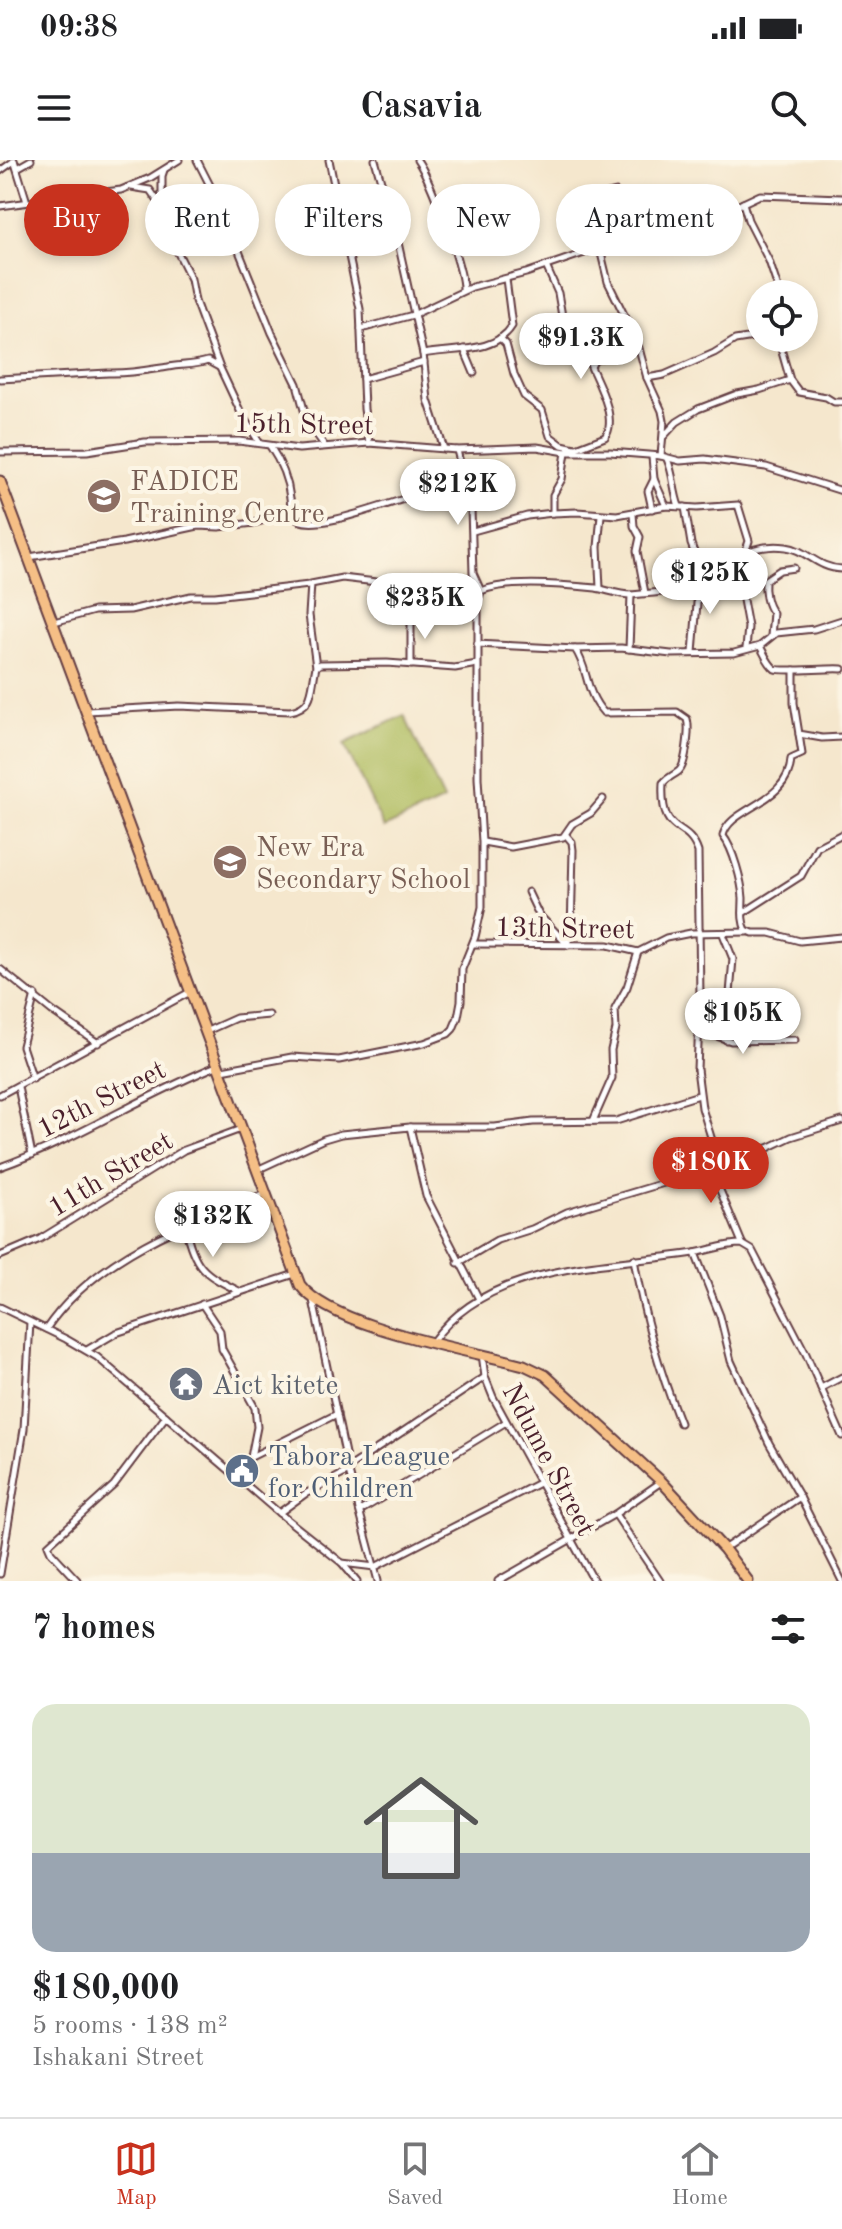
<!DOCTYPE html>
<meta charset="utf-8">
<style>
:root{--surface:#fff;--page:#f6f6f6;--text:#202124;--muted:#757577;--line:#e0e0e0;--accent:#c8321e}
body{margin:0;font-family:"Old Standard TT",serif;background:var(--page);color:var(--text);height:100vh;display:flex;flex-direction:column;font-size:30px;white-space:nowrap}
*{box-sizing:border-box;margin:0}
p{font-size:26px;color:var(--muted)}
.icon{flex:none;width:44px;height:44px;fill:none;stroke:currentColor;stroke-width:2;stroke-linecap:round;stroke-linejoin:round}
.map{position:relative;height:1421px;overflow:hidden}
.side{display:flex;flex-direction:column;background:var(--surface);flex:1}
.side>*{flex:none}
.hud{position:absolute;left:24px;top:24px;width:794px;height:72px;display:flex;gap:16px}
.controls{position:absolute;left:746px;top:120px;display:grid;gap:16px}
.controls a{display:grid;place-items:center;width:72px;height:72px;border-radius:50%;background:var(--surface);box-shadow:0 4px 12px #0003;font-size:40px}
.price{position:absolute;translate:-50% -68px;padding:0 18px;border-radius:28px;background:#fff;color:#222;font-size:26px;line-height:52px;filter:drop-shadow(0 2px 4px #0008)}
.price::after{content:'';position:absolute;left:50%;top:48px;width:24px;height:18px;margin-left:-12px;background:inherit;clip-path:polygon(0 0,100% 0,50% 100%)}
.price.selected{background:var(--accent);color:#fff}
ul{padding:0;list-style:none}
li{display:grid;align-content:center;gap:16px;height:424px;padding:0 32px}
li span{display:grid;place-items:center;height:248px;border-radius:24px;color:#555}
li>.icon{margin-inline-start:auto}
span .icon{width:144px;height:144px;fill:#fffc;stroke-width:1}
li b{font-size:34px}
h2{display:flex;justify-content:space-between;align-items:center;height:96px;padding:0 32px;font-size:34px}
.pill{padding:0 28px;border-radius:36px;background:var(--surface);box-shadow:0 4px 12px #0003;font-size:28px;line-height:72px}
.pill.selected{background:var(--accent);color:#fff}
.status{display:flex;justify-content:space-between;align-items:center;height:56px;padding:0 40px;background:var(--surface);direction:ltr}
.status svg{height:22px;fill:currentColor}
header{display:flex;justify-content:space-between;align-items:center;height:104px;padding:0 32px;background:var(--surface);font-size:36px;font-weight:700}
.dock{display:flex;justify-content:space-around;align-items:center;height:112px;border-top:2px solid var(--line);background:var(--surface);font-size:22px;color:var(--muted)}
.dock a{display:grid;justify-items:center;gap:4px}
.dock .selected{color:var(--accent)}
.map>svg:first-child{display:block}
.pitch{fill:#afbc5e;stroke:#7c6e44;stroke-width:2}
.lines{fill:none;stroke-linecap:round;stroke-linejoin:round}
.street-casing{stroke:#643d43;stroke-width:9}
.highway-casing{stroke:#643d43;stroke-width:13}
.street{stroke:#fff;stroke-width:5}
.highway{stroke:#f5bf86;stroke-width:9}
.labels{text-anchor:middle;stroke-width:8;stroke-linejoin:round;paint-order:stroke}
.street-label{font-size:28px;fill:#4a1f2b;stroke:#fcf5e5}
.education-label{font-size:28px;fill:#785e54;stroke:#fcf5e5;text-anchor:start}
.worship-label{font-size:28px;fill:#5b616d;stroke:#fcf5e5;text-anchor:start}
.service-label{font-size:28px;fill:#4e5e75;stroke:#fcf5e5;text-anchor:start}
</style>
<div class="status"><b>09:38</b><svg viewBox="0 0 49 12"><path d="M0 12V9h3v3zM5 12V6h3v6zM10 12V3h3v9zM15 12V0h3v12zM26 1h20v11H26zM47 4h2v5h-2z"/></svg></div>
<header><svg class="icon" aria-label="menu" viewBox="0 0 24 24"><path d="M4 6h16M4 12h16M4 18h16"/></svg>Casavia<svg class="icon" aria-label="search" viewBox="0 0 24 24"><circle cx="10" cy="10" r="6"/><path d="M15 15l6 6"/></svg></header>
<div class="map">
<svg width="842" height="1421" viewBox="0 0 842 1421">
<rect width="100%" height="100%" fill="#fcf5e5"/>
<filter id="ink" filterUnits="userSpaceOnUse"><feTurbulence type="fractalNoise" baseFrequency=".0125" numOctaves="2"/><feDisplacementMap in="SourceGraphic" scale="16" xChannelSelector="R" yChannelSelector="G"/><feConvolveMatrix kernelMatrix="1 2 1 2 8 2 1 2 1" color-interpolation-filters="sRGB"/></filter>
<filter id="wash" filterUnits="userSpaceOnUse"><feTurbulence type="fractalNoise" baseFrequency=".006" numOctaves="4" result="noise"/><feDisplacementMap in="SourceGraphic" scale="32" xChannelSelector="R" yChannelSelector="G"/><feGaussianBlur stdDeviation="1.8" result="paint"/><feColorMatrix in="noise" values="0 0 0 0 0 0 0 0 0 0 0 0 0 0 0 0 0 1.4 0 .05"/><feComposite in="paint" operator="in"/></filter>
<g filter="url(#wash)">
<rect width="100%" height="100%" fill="#f5e7cd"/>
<path class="pitch" d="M404 555 444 640 384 668 344 584Z"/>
</g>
<g filter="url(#ink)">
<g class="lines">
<g class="street-casing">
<g id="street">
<path d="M14 0 27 42"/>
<path d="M197 0 222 49 272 173 297 224 307 261 324 285"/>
<path d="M329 0 360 149 364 249 369 283"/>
<path d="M375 0 397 78 423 194 428 240 444 289"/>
<path d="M417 0C430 18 464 109 463 130"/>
<path d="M17 8 31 0"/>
<path d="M0 11 14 1"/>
<path d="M131 27 150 30 164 50 171 79 191 119 195 141 220 208 242 255 259 282"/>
<path d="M743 43 748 60 769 101 780 134"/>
<path d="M162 44V16L164 10"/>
<path d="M0 46 121 30 150 18 179 0"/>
<path d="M566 49 580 41 616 32 622 41 634 76"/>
<path d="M600 89 608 122 637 181 647 218 662 251 664 261 661 296"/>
<path d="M546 106 558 133 563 162 591 206"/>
<path d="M361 169 413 155 472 127 526 113 634 76 726 51 760 35 842 38"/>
<path d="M500 178 506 184 514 214 524 236 542 250 550 276 562 285 575 288"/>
<path d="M778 178 790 220 799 232 826 237 834 242H842"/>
<path d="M464 189 474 213"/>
<path d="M423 194C452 188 495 194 512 166L506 119"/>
<path d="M647 218 664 215 714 193 735 180 760 176"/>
<path d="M0 219 108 213C128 214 148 210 168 207 184 204 191 206 208 201L219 207"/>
<path d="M363 219 424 202"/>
<path d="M664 276 677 262 698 249 737 234 759 230 790 220"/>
<path d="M270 286C280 301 288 319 290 338 291 343 290 351 293 356 310 382 432 322 464 324"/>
<path d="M457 290 471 349 473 413 481 431"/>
<path d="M0 292 87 291 145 282 239 281 299 289 369 283 457 290 537 287 566 292H610L661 296 680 301 705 299 766 307 842 331"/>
<path d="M667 299C674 314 673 330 679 346"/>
<path d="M654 319 666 346"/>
<path d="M685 347 691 384 703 415"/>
<path d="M652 349 648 331 654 319 652 297"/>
<path d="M553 353V335L562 319 566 292 605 277C618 260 599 225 591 207L594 201 637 181"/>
<path d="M633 354 634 366 640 377 637 391 645 433"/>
<path d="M473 371 527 356 553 353 577 352 617 355 666 346 697 348 738 345 749 381 738 413 748 467 746 489"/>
<path d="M29 397 124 382 198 366 219 367 254 363 291 353"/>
<path d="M600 428 598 387 601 355"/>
<path d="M411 456V505"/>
<path d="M54 462 94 451 130 450 191 436H215L309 425"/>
<path d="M771 476 773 453C766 445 764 431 765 420L780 410 794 408"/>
<path d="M477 484 575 489C589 509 584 531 604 553L677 552 687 559C690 568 686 605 679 611 673 616 668 617 663 623 660 680 687 659 698 692L700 837 697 909 702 948 718 1000"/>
<path d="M760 486C764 493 768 504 775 509 781 512 829 508 842 509"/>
<path d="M575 489 621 488 671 494 734 493 760 486 776 473 814 469 842 460"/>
<path d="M629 489 631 435"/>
<path d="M693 493 699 418"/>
<path d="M316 507 309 455 311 424 342 418 402 425 475 422"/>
<path d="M794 510V543L799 574 822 578 842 577"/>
<path d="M87 551 179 546 290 551C315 547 311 527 316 507L320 504 387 503 455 508 477 504"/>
<path d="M799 574 802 594 791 599C789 644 728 647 723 676 733 688 742 722 743 738 743 750 741 760 746 770L753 773H770L800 781 842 777"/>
<path d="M566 675 572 682 573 690 571 773 567 784"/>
<path d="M483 682 511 687 563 677 572 664 591 653 603 639"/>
<path d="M528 732 539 755 568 785"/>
<path d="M743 753 801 716 817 687 842 674"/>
<path d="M723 774 733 799 726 880"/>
<path d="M473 784 608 785 638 792 666 778 691 773 748 772"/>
<path d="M0 809 52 851 98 883"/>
<path d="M699 870 731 881 795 880"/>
<path d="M207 871 236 858 269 855"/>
<path d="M222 910 292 897 339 900 424 883 448 874 453 869 458 857 461 841 462 809 475 777 482 747V682L478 618V442L481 431C506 420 567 425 596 428 607 430 619 435 631 435 643 434 656 433 668 431 709 426 734 380 786 387 808 390 816 408 842 409"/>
<path d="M33 919 22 886 35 835"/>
<path d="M18 927 32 995"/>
<path d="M0 935 190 832"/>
<path d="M593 961 612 918 611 890 616 869 615 849 627 827 638 792"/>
<path d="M410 967 426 1036 479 1139"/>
<path d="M715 1002 714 1016 742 1083"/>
<path d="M0 1007C76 980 143 935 219 905"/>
<path d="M259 1009 324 979 341 974 410 967H495L533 962 616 961 699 935"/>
<path d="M185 1066C194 1107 203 1114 239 1131"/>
<path d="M695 1093 720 1156 731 1201 769 1283 800 1337 842 1421"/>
<path d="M0 1096 40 1079 184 990 241 969"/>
<path d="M634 1099C643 1153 660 1212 680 1263"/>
<path d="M458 1103 497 1080 532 1069 567 1052 674 1020 729 996 768 988 791 977 842 961"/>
<path d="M313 1140 348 1308 378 1421"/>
<path d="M202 1144 220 1171 222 1189 255 1248 257 1267 251 1297"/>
<path d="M0 1147 66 1179 97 1197 279 1353 342 1403 357 1421"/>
<path d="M46 1169C95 1097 187 1062 265 1034"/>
<path d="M433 1181C490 1102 606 1107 694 1093 710 1090 725 1084 742 1084L752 1090 806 1194 842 1276"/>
<path d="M87 1190 116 1173 295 1114"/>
<path d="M482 1194 485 1217 493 1237 594 1421"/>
<path d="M821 1228 842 1217"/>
<path d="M348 1308 485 1217"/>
<path d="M232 1312 251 1297 337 1254"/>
<path d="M360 1351 506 1262"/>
<path d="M279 1353 305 1334 349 1311"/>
<path d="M615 1354 660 1421"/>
<path d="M725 1388 800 1337"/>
<path d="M342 1403 375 1407 539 1323"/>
<path d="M0 1414 24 1269 30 1162"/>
<path d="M78 1421 51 1392 48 1385 114 1325 166 1256"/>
<path d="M498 1421 615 1354 661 1322"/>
</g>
</g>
<g class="highway-casing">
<path id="highway" d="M0 321 300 1125C332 1168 469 1190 524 1205L545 1215 662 1322 724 1389 748 1421"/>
</g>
<use href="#street" class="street"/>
<use href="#highway" class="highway"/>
</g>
</g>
<defs>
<g id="school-disc" transform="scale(1.8)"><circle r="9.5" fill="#8d6e63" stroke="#fcf5e5"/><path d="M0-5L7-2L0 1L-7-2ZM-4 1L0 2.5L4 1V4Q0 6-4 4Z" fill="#fff"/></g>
<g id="temple-disc" transform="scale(1.8)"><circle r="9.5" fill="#6b7280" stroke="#fcf5e5"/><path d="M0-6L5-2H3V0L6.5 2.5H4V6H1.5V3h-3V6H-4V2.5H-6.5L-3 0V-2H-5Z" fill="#fff"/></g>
<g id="civic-disc" transform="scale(1.8)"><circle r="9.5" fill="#5c6f8a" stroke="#fcf5e5"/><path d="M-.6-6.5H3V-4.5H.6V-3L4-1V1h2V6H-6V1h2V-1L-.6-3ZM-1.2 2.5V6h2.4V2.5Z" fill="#fff"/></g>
</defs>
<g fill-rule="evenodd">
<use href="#school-disc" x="104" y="336"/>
<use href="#school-disc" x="230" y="702"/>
<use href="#temple-disc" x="186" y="1224"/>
<use href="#civic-disc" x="242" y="1311"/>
</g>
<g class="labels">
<g class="street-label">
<text transform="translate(304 263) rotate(1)" y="10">15th Street</text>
<text transform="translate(565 767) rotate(1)" y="10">13th Street</text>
<text transform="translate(101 938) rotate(-27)" y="10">12th Street</text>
<text transform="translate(110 1013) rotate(-31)" y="10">11th Street</text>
<text transform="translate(550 1299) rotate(62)" y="10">Ndume Street</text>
</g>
<g class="education-label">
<text x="130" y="330">FADICE<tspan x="130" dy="32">Training Centre</tspan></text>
<text x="256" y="696">New Era<tspan x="256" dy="32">Secondary School</tspan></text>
</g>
<g class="worship-label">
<text x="212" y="1234">Aict kitete</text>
</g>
<g class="service-label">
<text x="268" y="1305">Tabora League<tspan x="268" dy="32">for Children</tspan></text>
</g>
</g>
</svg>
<div class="controls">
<a><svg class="icon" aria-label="locate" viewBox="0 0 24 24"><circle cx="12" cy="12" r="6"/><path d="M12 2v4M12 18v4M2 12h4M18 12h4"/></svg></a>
</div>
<b class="price" style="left:581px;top:221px">$91.3K</b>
<b class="price" style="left:458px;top:367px">$212K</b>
<b class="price" style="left:710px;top:456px">$125K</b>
<b class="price" style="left:425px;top:481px">$235K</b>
<b class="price" style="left:743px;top:896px">$105K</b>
<b class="price selected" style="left:711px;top:1045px">$180K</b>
<b class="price" style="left:213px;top:1099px">$132K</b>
<div class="hud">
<a class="pill selected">Buy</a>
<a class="pill">Rent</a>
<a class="pill">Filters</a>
<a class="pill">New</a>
<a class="pill">Apartment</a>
</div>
</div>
<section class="side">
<h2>7 homes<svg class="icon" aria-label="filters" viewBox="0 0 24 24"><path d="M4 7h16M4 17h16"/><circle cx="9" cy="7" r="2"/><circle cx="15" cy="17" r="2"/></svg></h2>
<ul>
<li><span style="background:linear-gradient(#dfe7d0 60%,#9aa5b1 0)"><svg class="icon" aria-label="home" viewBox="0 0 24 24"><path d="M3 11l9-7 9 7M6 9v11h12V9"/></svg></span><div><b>$180,000</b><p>5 rooms · 138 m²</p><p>Ishakani Street</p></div></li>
</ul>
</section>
<nav class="dock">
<a class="selected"><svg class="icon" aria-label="map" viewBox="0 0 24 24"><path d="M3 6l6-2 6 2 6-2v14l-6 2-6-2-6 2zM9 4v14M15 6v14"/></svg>Map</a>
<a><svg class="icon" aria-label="saved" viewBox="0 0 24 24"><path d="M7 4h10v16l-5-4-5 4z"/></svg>Saved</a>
<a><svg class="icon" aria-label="home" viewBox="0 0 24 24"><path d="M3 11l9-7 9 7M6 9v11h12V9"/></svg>Home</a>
</nav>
